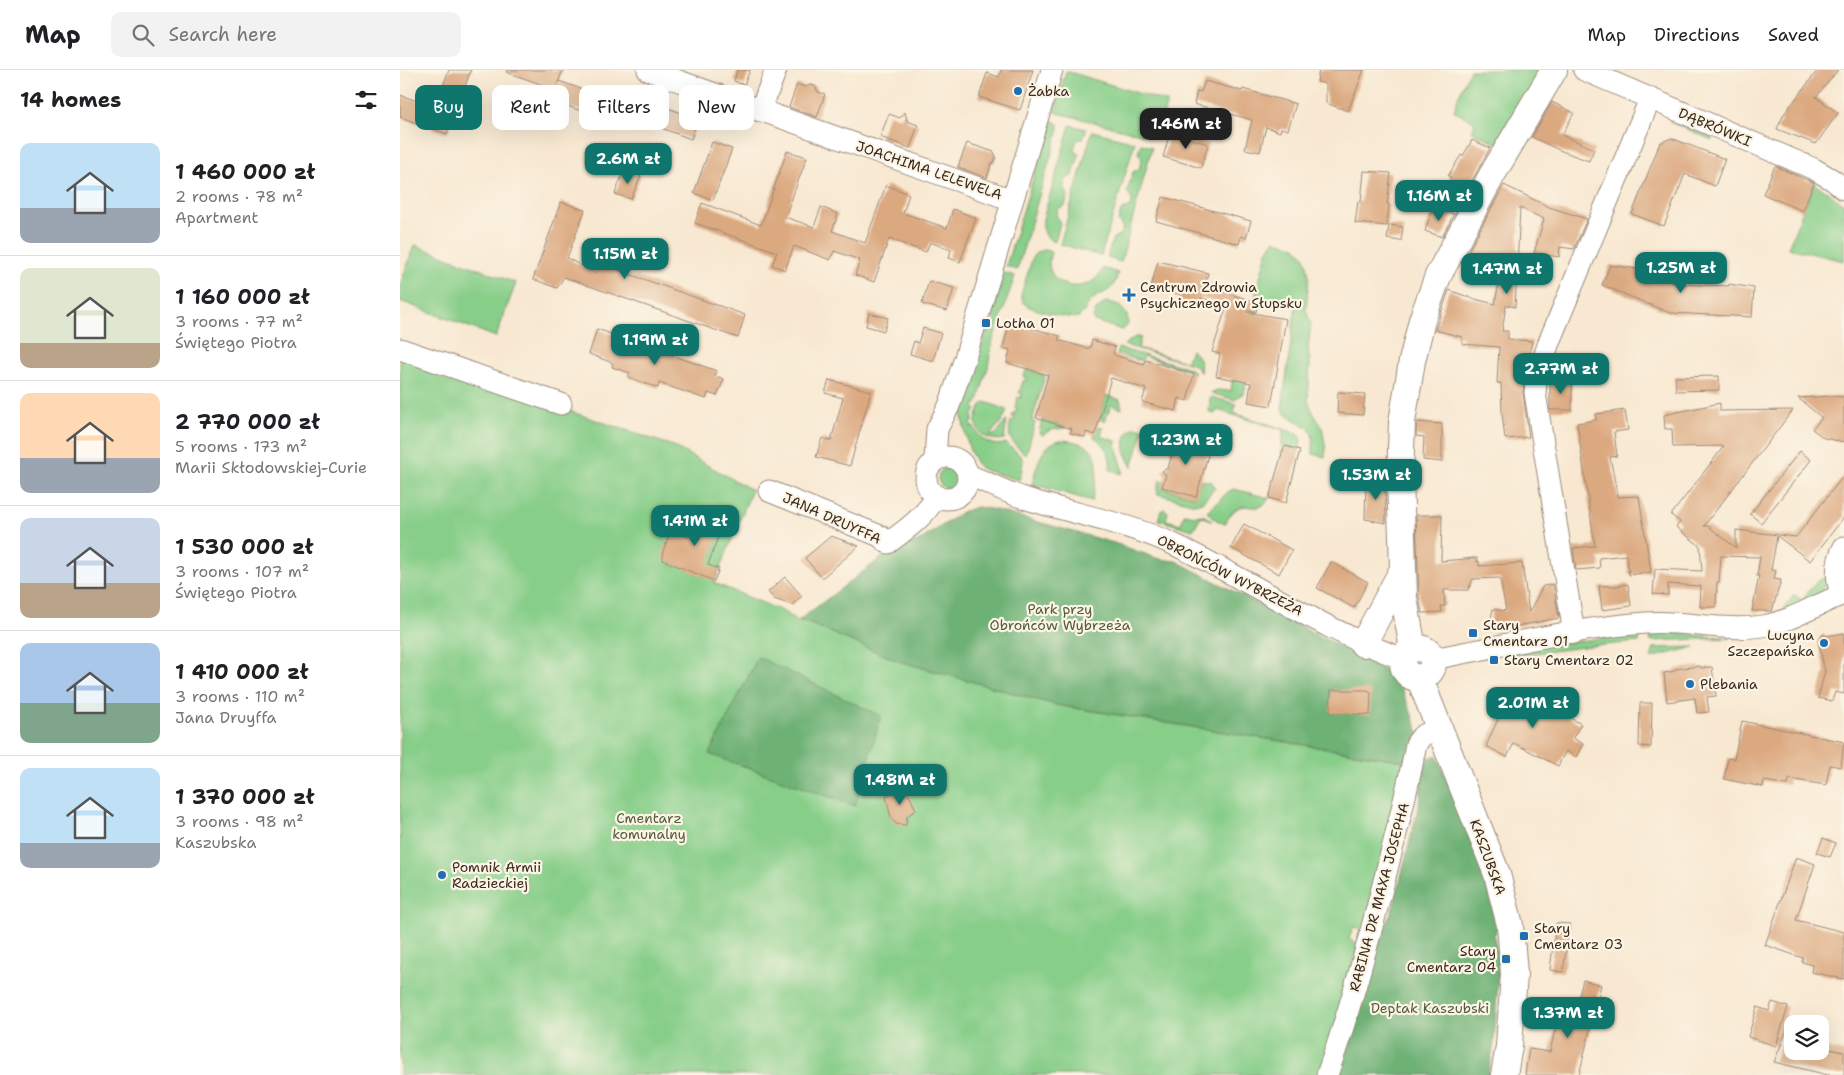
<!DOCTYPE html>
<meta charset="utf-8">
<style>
:root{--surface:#fff;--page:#f2f2f2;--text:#202124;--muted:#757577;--line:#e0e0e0;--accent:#0f766e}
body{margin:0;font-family:"Shantell Sans",sans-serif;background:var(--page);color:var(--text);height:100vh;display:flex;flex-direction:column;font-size:19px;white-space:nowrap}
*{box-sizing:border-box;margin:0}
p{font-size:16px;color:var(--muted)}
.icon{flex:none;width:28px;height:28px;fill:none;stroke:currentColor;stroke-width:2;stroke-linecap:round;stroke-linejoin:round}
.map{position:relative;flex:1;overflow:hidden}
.drawer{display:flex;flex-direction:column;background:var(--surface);width:400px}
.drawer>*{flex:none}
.guide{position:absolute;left:15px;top:15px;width:475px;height:45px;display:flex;gap:10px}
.buttons{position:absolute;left:1384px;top:945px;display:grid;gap:10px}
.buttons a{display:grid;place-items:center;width:45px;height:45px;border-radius:10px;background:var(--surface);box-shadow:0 5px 20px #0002;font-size:25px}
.price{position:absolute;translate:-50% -42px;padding:0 11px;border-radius:10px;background:var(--accent);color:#fff;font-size:16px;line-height:32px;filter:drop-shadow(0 1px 2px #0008)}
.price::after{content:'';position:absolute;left:50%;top:30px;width:15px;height:11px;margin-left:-8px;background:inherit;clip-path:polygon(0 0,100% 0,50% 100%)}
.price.current{background:#222;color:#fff}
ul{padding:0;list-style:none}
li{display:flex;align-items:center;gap:15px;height:125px;padding:0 20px}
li+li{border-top:1px solid var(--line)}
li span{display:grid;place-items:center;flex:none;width:140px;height:100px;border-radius:10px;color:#555}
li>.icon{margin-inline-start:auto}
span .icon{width:60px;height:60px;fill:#fffc;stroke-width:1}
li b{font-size:21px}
h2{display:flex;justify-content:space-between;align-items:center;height:60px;padding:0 20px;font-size:21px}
.chip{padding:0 18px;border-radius:10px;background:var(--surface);box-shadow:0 5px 20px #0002;font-size:18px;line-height:45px}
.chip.current{background:var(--accent);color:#fff}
header{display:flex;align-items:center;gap:30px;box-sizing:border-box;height:70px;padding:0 25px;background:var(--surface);border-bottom:1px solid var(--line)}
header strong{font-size:24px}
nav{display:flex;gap:28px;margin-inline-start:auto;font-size:18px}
.search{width:350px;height:45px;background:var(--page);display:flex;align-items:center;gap:12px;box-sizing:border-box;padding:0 18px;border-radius:10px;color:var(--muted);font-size:19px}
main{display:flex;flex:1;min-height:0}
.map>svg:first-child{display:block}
.green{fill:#87ce89;stroke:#617c54}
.forest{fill:#6db175;stroke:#546e4a}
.building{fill:#dba980}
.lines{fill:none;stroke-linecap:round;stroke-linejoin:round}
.minor-casing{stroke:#9a8978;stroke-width:23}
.major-casing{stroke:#9a8978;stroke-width:28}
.minor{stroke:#fff;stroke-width:21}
.major{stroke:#fff;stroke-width:26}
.poi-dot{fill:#1f6fb2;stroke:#fcf5e5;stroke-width:2}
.labels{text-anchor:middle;stroke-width:4.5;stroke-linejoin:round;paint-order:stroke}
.poi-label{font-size:14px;fill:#3b2a1e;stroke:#fcf5e5;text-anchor:start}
.street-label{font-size:14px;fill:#3b2a1e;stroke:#fcf5e5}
.park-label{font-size:14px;fill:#525b3e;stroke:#fcf5e5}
</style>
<header>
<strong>Map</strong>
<div class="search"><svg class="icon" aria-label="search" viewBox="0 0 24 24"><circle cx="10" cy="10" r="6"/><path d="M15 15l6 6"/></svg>Search here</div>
<nav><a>Map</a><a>Directions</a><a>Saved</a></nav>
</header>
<main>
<section class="drawer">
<h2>14 homes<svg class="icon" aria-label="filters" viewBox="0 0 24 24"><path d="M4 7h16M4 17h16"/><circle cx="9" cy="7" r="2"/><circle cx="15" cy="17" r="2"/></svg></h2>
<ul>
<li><span style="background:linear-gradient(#bfe0f5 65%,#9aa5b1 0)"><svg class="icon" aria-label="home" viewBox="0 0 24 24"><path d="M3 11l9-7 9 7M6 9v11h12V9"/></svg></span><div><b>1 460 000 zł</b><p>2 rooms · 78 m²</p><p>Apartment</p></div></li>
<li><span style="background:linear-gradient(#dfe7d0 75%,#b9a48a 0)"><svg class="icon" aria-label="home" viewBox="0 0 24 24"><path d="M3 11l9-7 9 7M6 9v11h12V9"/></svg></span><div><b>1 160 000 zł</b><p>3 rooms · 77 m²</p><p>Świętego Piotra</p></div></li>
<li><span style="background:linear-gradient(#ffd9b3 65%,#9aa5b1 0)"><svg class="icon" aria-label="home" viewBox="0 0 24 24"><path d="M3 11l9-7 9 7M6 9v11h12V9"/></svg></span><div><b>2 770 000 zł</b><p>5 rooms · 173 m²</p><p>Marii Skłodowskiej-Curie</p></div></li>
<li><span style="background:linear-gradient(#c9d6e8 65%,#b9a48a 0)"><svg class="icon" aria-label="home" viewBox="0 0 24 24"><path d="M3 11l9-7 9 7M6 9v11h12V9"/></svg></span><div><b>1 530 000 zł</b><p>3 rooms · 107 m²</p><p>Świętego Piotra</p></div></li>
<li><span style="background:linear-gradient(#a9c7e8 60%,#7fa58c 0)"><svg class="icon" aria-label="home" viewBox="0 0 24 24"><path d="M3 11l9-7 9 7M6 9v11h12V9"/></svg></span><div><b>1 410 000 zł</b><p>3 rooms · 110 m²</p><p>Jana Druyffa</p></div></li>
<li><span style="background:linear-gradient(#bfe0f5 75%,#9aa5b1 0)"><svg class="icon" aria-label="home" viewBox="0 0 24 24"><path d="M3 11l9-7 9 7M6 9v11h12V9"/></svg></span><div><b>1 370 000 zł</b><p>3 rooms · 98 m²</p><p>Kaszubska</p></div></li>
</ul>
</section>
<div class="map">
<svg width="1444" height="1005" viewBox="0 0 1444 1005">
<rect width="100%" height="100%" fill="#fcf5e5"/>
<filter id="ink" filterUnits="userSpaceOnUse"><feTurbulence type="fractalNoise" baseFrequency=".02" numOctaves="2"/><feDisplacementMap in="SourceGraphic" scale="10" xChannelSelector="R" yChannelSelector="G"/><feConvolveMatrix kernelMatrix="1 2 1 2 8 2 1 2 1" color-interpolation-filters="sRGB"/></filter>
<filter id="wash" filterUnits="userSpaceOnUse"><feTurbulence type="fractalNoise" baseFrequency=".0096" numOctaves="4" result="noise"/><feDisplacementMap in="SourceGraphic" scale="20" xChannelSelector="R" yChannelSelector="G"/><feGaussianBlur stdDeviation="1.12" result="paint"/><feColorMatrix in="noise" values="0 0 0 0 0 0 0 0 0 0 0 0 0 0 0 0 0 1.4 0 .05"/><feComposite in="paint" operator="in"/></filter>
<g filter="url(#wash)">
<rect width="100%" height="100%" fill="#f8e8d1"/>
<g class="green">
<path d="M1070 0H1144L1100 75 1072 61 1075 52 1054 41 1058 27Z"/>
<path d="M666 1 767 32C763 44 761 63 744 65L654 42Z"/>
<path d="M651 50 659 54V59L617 200 606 196Z"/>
<path d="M1271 50 1313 68 1312 70 1270 52Z"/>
<path d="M670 55 686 59 684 68 677 70 674 79 679 85 673 105 666 109 664 117 668 125 665 136 659 138 656 145 660 153 655 172C644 168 642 159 643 149Z"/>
<path d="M692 61 735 72 701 186 660 174Z"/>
<path d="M741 74 752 77 721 192 707 188 713 168 721 164 723 158 718 151 721 141 730 137 732 130 727 121 733 102 739 99 742 89 738 83Z"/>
<path d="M1414 113 1444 134V191L1388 178Z"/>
<path d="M874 170 896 177 905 187 907 195 909 207 906 240 911 254 908 277 910 293 908 331 915 346 922 357 926 380 925 387 913 384C912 379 914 373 913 368 910 350 888 353 882 339L897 227 889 226 887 230 883 233 870 231 869 237 862 235 858 236 845 319 843 324 840 325 835 330 811 323 817 320 831 321 835 289 854 232 867 181Z"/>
<path d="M15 175 116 213 96 267 0 231V215Z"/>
<path d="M645 180 651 182C650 186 649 190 649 194 651 221 692 225 703 198L718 203C712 227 704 218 690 232 686 236 685 244 678 247 671 250 633 240 626 235 623 233 622 229 621 225L633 186 637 182Z"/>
<path d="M604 203 615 206 592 273 588 297 577 334H575L574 338 576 339 572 347 573 348V352L571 353V357H574C580 371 594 378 606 373 624 389 626 386 619 410L584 400 579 397 570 381 565 362 561 341 586 261 590 262 595 248 591 247Z"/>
<path d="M706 232C710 232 714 233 718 235 726 241 734 254 722 260L694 251 693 248 696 240Z"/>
<path d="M735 267H741L738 278 786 292 791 280C799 286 802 293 800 303L797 297 792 294 724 275Z"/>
<path d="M718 278 790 298 795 303 744 286 742 291 717 284Z"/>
<path d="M0 284 273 376 352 420 314 513 382 541 398 551H404L498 591 656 635 1004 691 965 860 953 857 949 870 958 873 923 1005H0Z"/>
<path d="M627 299 645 306 632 351 635 353 626 385C613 373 606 370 611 351H614L615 347H612L614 342 616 343 617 339 615 338 618 327 621 328 622 323H619L623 311H625L626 308 623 307Z"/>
<path d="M706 325 720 330 722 339 711 335 705 351 699 349Z"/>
<path d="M812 327 836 334 834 343 896 363 901 369 899 380 885 376 883 383 881 382 883 360 817 340 815 344 809 342 810 329Z"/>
<path d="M585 332 603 338 607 341 602 351 590 365H595L607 350 604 369C592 372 576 366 576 351 577 346 579 340 581 335Z"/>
<path d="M642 350 665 357V358L650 360 643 365 639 363Z"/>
<path d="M697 357 703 358 701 366 716 371C716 382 724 395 722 404L710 400C712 386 706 374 694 367Z"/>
<path d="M735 357 744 359 732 397C724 385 719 365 735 357Z"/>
<path d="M660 370C707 372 698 397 692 431L632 414C637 397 640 375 660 370Z"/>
<circle cx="548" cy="408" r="10"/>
<path d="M760 410 764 411 763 418 795 427 801 410 812 412 815 418 802 432 795 434 758 424 757 419Z"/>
<path d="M834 419 869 428C856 451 842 419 825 454L813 448 807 442 829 421Z"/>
<path d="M764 439 768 442 766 450 781 454 784 444 795 446 803 445 812 451 801 446 793 460 758 450 761 441Z"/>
<path d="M1425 507 1428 508 1426 515 1421 524 1380 543 1394 525 1402 530 1416 512Z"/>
<path d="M1252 561 1330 568 1250 571Z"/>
<path d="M1240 563 1239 572 1191 576 1114 586 1113 580Z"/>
<path d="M1295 577 1251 588 1254 578Z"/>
</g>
<g class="forest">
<path d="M577 437 591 439 714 473 759 489 776 491 989 602 999 612 1020 665 1011 692 656 635 498 591 404 551H398L501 473 511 468 516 473 564 441Z"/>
<path d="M358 587 481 646 455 736 309 684Z"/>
<path d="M1037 685 1084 803 1098 855 1094 866 1099 892 1097 925 1094 973 1088 1005H938L961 940 977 877 994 835 1021 726 1020 691Z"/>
</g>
<g id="blocks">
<g class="building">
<path d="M49 0H71L47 64 0 47V25L35 37Z"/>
<path d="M107 0H163L157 15 159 11 226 35 230 24 298 49 291 69 223 44 220 55 151 30 155 19 106 2Z"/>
<path d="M337 0H350L344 15 334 11Z"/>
<path d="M601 0H633L620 40 579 27 587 3 599 7Z"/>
<path d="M919 0H964L948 41 926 33V14L917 12Z"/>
<path d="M1418 0H1438L1416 27 1438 43 1416 74 1377 59 1384 44Z"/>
<path d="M805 11 842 21 843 19 896 34 888 60 881 58 880 62 866 57 860 82 845 79 852 50 794 34 797 21 801 22Z"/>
<path d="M397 14 405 17 410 15 415 16 418 22 425 24 417 47 389 37Z"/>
<path d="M1152 32 1174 43 1162 65 1194 79 1189 91 1159 80 1132 67Z"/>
<path d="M505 42 507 51 518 55 510 78 480 67 489 44 500 48Z"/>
<path d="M770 63 808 74 801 98 763 87Z"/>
<path d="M1271 68 1325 89 1315 116 1285 104 1264 156 1232 144 1260 73Z"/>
<path d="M1072 70 1090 78 1067 120 1049 112 1051 108 1048 106 1061 85 1063 86Z"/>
<path d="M312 72 332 79 313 130 294 123Z"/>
<path d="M567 73 594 82 596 87 594 92 591 94 587 108 558 97Z"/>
<path d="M387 81 407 87 385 147 414 157 421 137 438 144 432 161 465 173 486 115 509 124 503 143 547 158 553 139 576 148 560 192 549 188 551 180 530 172 526 182 489 169 474 212 455 205 460 190 434 181 430 190 394 176 385 200 372 195 377 182 295 153 302 133 361 155Z"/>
<path d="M1375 96 1414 113 1403 141 1363 124Z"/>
<path d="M224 100 241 106 231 129 215 124Z"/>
<path d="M964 101 991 103 987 134H989L987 156 955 153 958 131 961 132Z"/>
<path d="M1104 115 1149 137 1187 149 1174 179 1160 177 1159 187 1134 183 1144 149 1120 138 1115 237 1106 235 1102 261H1108V269L1132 271 1123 322 1129 367 1105 369 1102 343 1101 313H1097L1099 277 1062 274V267L1035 260 1049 220 1071 228 1095 234 1102 194 1069 180Z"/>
<path d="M763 127 851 151 846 168 841 166 839 174 756 151Z"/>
<path d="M161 132 185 140 167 188 195 203 198 193 345 245 338 268 164 207 157 218 133 209Z"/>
<path d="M1033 138 1054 144 1042 167 1025 161Z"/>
<path d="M989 155 1003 157 1001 171 987 169Z"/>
<path d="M758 191 808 203 806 212 811 213 810 217 858 233 856 242 848 240 847 242 886 249 871 336 848 332 851 313 816 306 820 284 812 282 827 235 801 228 799 236 779 230 781 225 751 216Z"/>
<path d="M1210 195 1245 200 1276 214 1329 216V214L1354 218 1352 247 1270 243 1202 215Z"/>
<path d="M529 211 554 218 547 241 522 234Z"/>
<path d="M469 243 488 248 484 261 466 256Z"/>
<path d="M610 252 660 266 658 270 686 278H690L692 270 715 277 713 284 717 286 744 294 745 290 794 304 787 331 779 328 776 341 742 332 746 319 711 308 695 365 686 362 685 367 670 363 672 359 636 348 648 305 607 293 610 280 603 278Z"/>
<path d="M523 258 541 263 533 291 510 284 514 271 518 273Z"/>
<path d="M197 259 248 277 250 272 262 276 260 281 317 301 315 306 324 309 317 326 308 323 306 329 259 313 258 318 228 307 230 303 212 297 213 293 189 284Z"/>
<path d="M1319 306V320L1276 321 1275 307Z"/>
<path d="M429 310 471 321 450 396 416 387 422 368 431 371 443 328 425 323Z"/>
<rect x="1150" y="310" width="22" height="30"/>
<path d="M938 322 965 324 963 345 937 343Z"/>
<path d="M1430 326 1444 327V372L1424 368 1412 359 1422 348 1398 328Z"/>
<path d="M1320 333V341L1393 340 1304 456H1308L1336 478V460L1396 467 1444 405V447L1410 491 1377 466 1371 500 1376 501 1374 509 1381 510 1372 541H1352L1359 506H1357L1360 487 1321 486 1319 512H1317L1316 537H1300L1301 516 1268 514V525L1253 524 1255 499 1302 501 1300 476 1276 457 1280 452 1271 445 1324 376 1273 377 1272 359H1265L1264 345Z"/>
<path d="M1225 340 1228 360 1214 362 1217 386 1210 387 1218 427 1239 426 1251 502 1229 505 1226 485 1199 488 1200 498 1176 500 1173 478 1195 476 1177 353 1196 350V344Z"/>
<path d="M1017 352 1042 354V392L1023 390 1024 367 1016 366Z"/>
<path d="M777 365 811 375 796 427 762 417 766 405 762 401 768 398 772 384 769 380 774 377Z"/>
<path d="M885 376 900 380 886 433 869 428 882 383Z"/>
<path d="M1400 381 1411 390 1361 453 1350 444Z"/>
<path d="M966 409 985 410 986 453 965 449Z"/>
<path d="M297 443 309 446 323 453 308 495 319 499 314 511 263 490V481L271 461 288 467Z"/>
<path d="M1016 445H1042L1041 491 1077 488V492L1079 491V496L1122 493 1129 542 1143 516 1153 514 1159 548 1112 557 1090 553 1093 539 1106 541 1100 508 1073 509 1068 520H1044L1045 536H1041L1042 542 1022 543 1019 526Z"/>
<path d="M844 454 892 480 879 504 831 478Z"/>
<path d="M431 466 459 476 422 508 405 488Z"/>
<path d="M931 492 968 512 954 538 917 518Z"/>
<path d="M385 507 402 526 392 535 374 529 368 522Z"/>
<path d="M1228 514 1231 536 1202 540 1199 516H1217Z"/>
<path d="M1444 563V624L1435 622 1432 631 1418 628 1425 601 1418 571 1423 564 1426 566Z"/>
<path d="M1300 596 1301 598 1312 597 1316 626 1307 627 1309 642 1297 643 1295 628 1267 632 1264 603 1275 601V599Z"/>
<path d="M1114 618 1181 654 1173 668 1183 674 1176 687 1166 681 1158 696 1114 673 1107 687 1086 676 1098 649 1094 642 1095 635 1100 631 1108 630Z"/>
<path d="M931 620H967L971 622 970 645 930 643Z"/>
<path d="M1240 633H1252L1251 677 1239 676Z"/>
<path d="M1342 651 1444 672 1441 697 1430 695 1426 715 1389 709 1388 715 1364 711 1363 717 1324 709 1328 688 1334 689Z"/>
<path d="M501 717 510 727 516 740 507 746 506 755 496 754 491 748 486 726Z"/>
<path d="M1423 768 1436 773 1430 787 1417 783Z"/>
<path d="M1396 787 1415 794 1396 850 1444 862V909L1411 902 1412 895 1402 892 1403 888 1365 875Z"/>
<path d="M1156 853 1170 854 1163 902 1150 900Z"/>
<path d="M1183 910 1201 915 1179 1005H1125L1129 979 1150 982 1159 942 1174 946Z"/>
<path d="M1372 932 1388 937 1376 976 1348 967 1357 937 1369 941Z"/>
<path d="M1392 948V981H1420V977L1444 982V1005H1428L1374 992Z"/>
</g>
</g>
</g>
<g filter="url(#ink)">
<use href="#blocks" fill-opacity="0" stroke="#9a8978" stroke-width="1"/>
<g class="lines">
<g class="minor-casing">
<g id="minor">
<path d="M248 0 612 130"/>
<path d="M1184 0 1414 99 1433 110 1444 119"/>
<path d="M360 41 376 0"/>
<path d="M0 279 161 334"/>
<circle cx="547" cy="408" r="21"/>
<path d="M535 390 537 359 549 336 565 288 652 0"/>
<path d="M568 405C587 412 605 422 624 428 673 444 725 452 773 474 850 510 923 561 1004 589"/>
<path d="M369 421 480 466 488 473C507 459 524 447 537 426"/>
<path d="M1441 525C1436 509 1435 493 1444 477"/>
<path d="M1174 563 1135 323 1136 312 1149 272 1250 29"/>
<path d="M1032 589C1103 576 1174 558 1246 553 1285 550 1324 562 1363 556 1392 551 1417 534 1444 524"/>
<path d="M927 1005C950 940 968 874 985 807 996 763 1008 719 1016 674L1022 666 1038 658"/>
</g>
</g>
<g class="major-casing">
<g id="major">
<path d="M963 574 1002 501"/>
<circle cx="1018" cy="593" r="15"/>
<path d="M1013 579 1004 528 1000 408 1002 352 1012 291 1022 250 1038 206 1092 105 1154 0"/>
<path d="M1019 607 1097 804 1110 855 1114 904 1109 976 1104 1005"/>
</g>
</g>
<use href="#minor" class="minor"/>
<use href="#major" class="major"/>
</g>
</g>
<g class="poi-dot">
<circle cx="618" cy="21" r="5"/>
<path d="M726.5 217.5h5v5h5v5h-5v5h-5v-5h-5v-5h5z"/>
<rect x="581" y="248" width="10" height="10" rx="2.5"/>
<rect x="1068" y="558" width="10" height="10" rx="2.5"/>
<circle cx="1424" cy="573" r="5"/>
<rect x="1089" y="585" width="10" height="10" rx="2.5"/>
<circle cx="1290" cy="614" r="5"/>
<circle cx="42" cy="805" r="5"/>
<rect x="1119" y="861" width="10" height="10" rx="2.5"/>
<rect x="1101" y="884" width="10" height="10" rx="2.5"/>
</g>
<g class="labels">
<g class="poi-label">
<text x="628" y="26">Żabka</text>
<text x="740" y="222">Centrum Zdrowia<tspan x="740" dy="16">Psychicznego w Słupsku</tspan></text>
<text x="596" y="258">Lotha 01</text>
<text x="1083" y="560">Stary<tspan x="1083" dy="16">Cmentarz 01</tspan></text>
<text x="1414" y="570" text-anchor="end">Lucyna<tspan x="1414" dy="16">Szczepańska</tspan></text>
<text x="1104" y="595">Stary Cmentarz 02</text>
<text x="1300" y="619">Plebania</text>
<text x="52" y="802">Pomnik Armii<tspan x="52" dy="16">Radzieckiej</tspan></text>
<text x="1134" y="863">Stary<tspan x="1134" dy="16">Cmentarz 03</tspan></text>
<text x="1096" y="886" text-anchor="end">Stary<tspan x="1096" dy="16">Cmentarz 04</tspan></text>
</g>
<g class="street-label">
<text transform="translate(1315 57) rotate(23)" y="5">DĄBRÓWKI</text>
<text transform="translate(529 100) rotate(19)" y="5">JOACHIMA LELEWELA</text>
<text transform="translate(432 448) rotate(24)" y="5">JANA DRUYFFA</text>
<text transform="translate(830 505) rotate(27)" y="5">OBROŃCÓW WYBRZEŻA</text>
<text transform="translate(1088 787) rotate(70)" y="5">KASZUBSKA</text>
<text transform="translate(979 827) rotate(-75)" y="5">RABINA DR MAXA JOSEPHA</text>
</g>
<g class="park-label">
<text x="660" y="544">Park przy<tspan x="660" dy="16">Obrońców Wybrzeża</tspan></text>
<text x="249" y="753">Cmentarz<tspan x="249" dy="16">komunalny</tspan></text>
<text x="1030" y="943">Deptak Kaszubski</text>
</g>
</g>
</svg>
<div class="buttons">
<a><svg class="icon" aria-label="layers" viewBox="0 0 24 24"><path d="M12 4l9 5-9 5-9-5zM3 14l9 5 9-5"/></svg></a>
</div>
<b class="price current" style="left:786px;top:80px">1.46M zł</b>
<b class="price" style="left:228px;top:115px">2.6M zł</b>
<b class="price" style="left:1039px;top:152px">1.16M zł</b>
<b class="price" style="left:225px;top:210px">1.15M zł</b>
<b class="price" style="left:1281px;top:224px">1.25M zł</b>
<b class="price" style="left:1107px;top:225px">1.47M zł</b>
<b class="price" style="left:255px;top:296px">1.19M zł</b>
<b class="price" style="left:1161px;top:325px">2.77M zł</b>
<b class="price" style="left:786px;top:396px">1.23M zł</b>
<b class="price" style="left:976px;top:431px">1.53M zł</b>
<b class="price" style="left:295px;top:477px">1.41M zł</b>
<b class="price" style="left:1133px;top:659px">2.01M zł</b>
<b class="price" style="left:500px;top:736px">1.48M zł</b>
<b class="price" style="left:1168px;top:969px">1.37M zł</b>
<div class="guide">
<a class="chip current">Buy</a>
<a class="chip">Rent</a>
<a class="chip">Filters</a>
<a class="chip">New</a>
</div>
</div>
</main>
